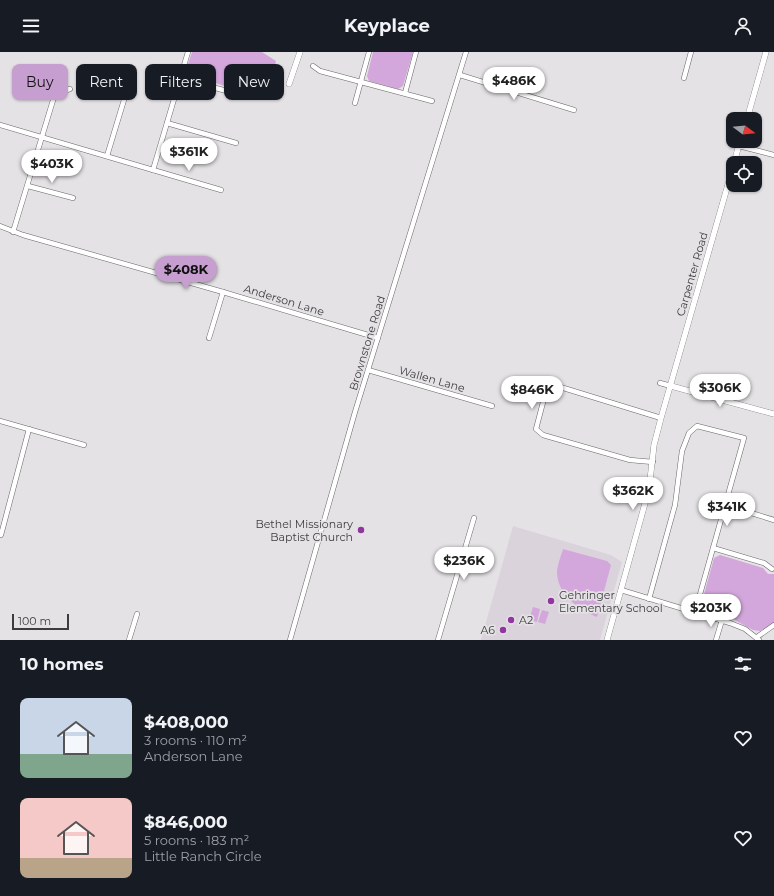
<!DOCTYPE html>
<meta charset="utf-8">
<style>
:root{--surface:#171b24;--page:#242831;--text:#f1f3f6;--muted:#9ea1a6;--accent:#c69ed0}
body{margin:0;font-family:Montserrat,sans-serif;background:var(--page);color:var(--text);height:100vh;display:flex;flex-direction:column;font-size:15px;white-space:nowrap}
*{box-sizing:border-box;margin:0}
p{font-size:13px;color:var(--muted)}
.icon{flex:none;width:22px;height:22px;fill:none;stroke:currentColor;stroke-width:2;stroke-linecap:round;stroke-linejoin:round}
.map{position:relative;height:588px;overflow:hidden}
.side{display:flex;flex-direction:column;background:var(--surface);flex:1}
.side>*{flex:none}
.hud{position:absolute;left:12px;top:12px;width:400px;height:36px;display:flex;gap:8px}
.needle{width:26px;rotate:106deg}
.fabs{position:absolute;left:726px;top:60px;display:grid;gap:8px}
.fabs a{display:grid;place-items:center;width:36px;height:36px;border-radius:8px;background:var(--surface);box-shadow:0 1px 3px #0004;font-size:20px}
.scale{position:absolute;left:12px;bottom:10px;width:57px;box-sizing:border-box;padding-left:4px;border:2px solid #3d3c3d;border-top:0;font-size:11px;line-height:14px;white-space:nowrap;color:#3d3c3d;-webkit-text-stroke:3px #e5e2e6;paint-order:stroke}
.price{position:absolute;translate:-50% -34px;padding:0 9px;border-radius:14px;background:#fff;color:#222;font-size:13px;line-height:26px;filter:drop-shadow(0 1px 2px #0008)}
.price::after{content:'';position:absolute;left:50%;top:24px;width:12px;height:9px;margin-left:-6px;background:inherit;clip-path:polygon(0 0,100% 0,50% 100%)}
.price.active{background:var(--accent);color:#111}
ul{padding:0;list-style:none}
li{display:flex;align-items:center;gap:12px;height:100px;padding:0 20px}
li span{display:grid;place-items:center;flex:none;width:112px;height:80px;border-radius:8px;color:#555}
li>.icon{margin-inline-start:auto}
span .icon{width:48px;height:48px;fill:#fffc;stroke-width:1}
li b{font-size:17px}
h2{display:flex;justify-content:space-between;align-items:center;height:48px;padding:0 20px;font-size:17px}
.chip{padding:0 14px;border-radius:8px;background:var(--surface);box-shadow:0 1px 3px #0004;font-size:14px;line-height:36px}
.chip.active{background:var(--accent);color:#111}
header{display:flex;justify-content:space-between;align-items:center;height:52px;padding:0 20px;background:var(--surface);font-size:18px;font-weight:700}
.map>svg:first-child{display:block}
.built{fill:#dbd3dc}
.green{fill:#d3a7db}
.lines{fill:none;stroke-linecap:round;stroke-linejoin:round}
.minor-casing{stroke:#686568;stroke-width:5.5}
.tertiary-casing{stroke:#686568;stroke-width:6}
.minor{stroke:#fff;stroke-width:4.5}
.tertiary{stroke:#fff;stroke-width:5.5}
.poi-dot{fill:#9136a1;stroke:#e5e2e6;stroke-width:1.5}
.labels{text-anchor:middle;stroke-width:3.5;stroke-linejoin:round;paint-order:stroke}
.street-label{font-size:11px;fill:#3d3c3d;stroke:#e5e2e6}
.poi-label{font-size:11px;fill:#3d3c3d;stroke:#e5e2e6;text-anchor:end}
</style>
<header><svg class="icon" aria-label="menu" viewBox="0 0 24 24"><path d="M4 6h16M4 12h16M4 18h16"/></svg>Keyplace<svg class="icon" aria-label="person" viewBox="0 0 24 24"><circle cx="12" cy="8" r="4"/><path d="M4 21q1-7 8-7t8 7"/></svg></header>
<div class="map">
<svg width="774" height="588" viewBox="0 0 774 588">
<rect width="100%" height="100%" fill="#e5e2e6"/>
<path class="built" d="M513 474 611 503 622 510 600 588H481Z"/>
<g class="green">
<path d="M192 0H262L276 9 268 39 234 37 185 21Z"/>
<path d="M373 0H413L403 34 398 37 369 29 367 24Z"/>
<path d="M563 497 607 509 611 513 597 565C579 558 558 543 557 521 557 514 561 504 563 497Z"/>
<path d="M720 503 763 516 768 522H774V570L760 579 753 578 729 565 705 558 701 553 714 506Z"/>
<path d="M533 555 540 557 537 570 529 568Z"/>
<path d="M542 558 549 560 545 572 538 570Z"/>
</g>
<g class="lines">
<g class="minor-casing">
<g id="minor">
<path d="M313 14 320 19 432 49"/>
<path d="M460 23 574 58"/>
<path d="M180 26 248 45"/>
<path d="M684 26 691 0"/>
<path d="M405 41 416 0"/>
<path d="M355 51 369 0"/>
<path d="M167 71 236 91"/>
<path d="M0 73 221 138"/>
<path d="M739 94 774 103"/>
<path d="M107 104 127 38 128 18"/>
<path d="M153 118 188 0"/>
<path d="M28 134 73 146"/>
<path d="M0 174 23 183 223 240 378 286"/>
<path d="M13 180 54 45 57 41 70 37"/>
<path d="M209 286 223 240"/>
<path d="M368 318 492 354"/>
<path d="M660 331 671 334"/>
<path d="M0 369 84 393"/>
<path d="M653 410 630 408 543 383 536 377 546 339 548 336 557 334 661 366"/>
<path d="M725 453 774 468"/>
<path d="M1 483 29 377"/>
<path d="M713 496 764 511 772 517"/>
<path d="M621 538 730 571 745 577 759 588"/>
<path d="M649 547 675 453 682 399 689 381 697 374 744 386 695 560"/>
<path d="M757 585 774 573"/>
<path d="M129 588 137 562"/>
<path d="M290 588 355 360 466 0"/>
<path d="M438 588 474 466"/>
<path d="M716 588 722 568"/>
</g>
</g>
<g class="tertiary-casing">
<g id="tertiary">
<path d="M289 32 300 0"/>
<path d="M747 67 766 0"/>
<path d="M734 111 740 89"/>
<path d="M671 334 774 362"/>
<path d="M607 588 649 437 654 393 661 366 733 115"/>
</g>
</g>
<use href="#minor" class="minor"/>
<use href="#tertiary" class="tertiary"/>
</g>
<g class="poi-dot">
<circle cx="361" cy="478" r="4"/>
<circle cx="551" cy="549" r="4"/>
<circle cx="511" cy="568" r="4"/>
<circle cx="503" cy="578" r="4"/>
</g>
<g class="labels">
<g class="street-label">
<text transform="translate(692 222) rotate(-74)" y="4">Carpenter Road</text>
<text transform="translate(284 248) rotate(17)" y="4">Anderson Lane</text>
<text transform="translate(367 291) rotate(-73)" y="4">Brownstone Road</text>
<text transform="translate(432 327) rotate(16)" y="4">Wallen Lane</text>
</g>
<g class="poi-label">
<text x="353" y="476">Bethel Missionary<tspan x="353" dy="13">Baptist Church</tspan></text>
<text x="559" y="547" text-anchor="start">Gehringer<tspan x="559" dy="13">Elementary School</tspan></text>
<text x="519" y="572" text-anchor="start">A2</text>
<text x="495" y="582">A6</text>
</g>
</g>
</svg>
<div class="fabs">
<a><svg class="needle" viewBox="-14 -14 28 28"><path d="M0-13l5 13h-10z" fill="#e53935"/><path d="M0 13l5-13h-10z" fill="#9ea1a6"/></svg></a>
<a><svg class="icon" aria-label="locate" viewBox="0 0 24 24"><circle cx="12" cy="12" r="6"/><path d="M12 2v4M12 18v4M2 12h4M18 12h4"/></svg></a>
</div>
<div class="scale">100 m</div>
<b class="price" style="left:514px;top:49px">$486K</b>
<b class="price" style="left:189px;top:120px">$361K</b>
<b class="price" style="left:52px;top:132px">$403K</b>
<b class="price active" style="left:186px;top:238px">$408K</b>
<b class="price" style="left:720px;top:356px">$306K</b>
<b class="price" style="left:532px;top:358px">$846K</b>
<b class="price" style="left:633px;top:459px">$362K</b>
<b class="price" style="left:727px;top:475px">$341K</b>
<b class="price" style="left:464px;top:529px">$236K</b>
<b class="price" style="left:711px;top:576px">$203K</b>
<div class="hud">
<a class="chip active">Buy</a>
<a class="chip">Rent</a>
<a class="chip">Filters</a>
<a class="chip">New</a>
</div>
</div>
<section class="side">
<h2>10 homes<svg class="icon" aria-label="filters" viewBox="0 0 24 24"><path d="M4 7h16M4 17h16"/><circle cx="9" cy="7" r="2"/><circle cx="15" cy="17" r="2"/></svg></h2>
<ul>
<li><span style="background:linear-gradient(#c9d6e8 70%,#7fa58c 0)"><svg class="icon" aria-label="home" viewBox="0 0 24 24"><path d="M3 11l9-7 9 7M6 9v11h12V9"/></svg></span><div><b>$408,000</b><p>3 rooms · 110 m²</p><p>Anderson Lane</p></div><svg class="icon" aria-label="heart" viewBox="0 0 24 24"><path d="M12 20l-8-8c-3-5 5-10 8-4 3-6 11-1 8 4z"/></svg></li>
<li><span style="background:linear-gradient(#f6c9c9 75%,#b9a48a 0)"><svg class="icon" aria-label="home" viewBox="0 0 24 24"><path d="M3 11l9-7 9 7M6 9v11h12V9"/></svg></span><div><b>$846,000</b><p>5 rooms · 183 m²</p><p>Little Ranch Circle</p></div><svg class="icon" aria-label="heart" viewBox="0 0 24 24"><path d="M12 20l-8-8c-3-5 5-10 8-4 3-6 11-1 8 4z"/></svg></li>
</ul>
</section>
